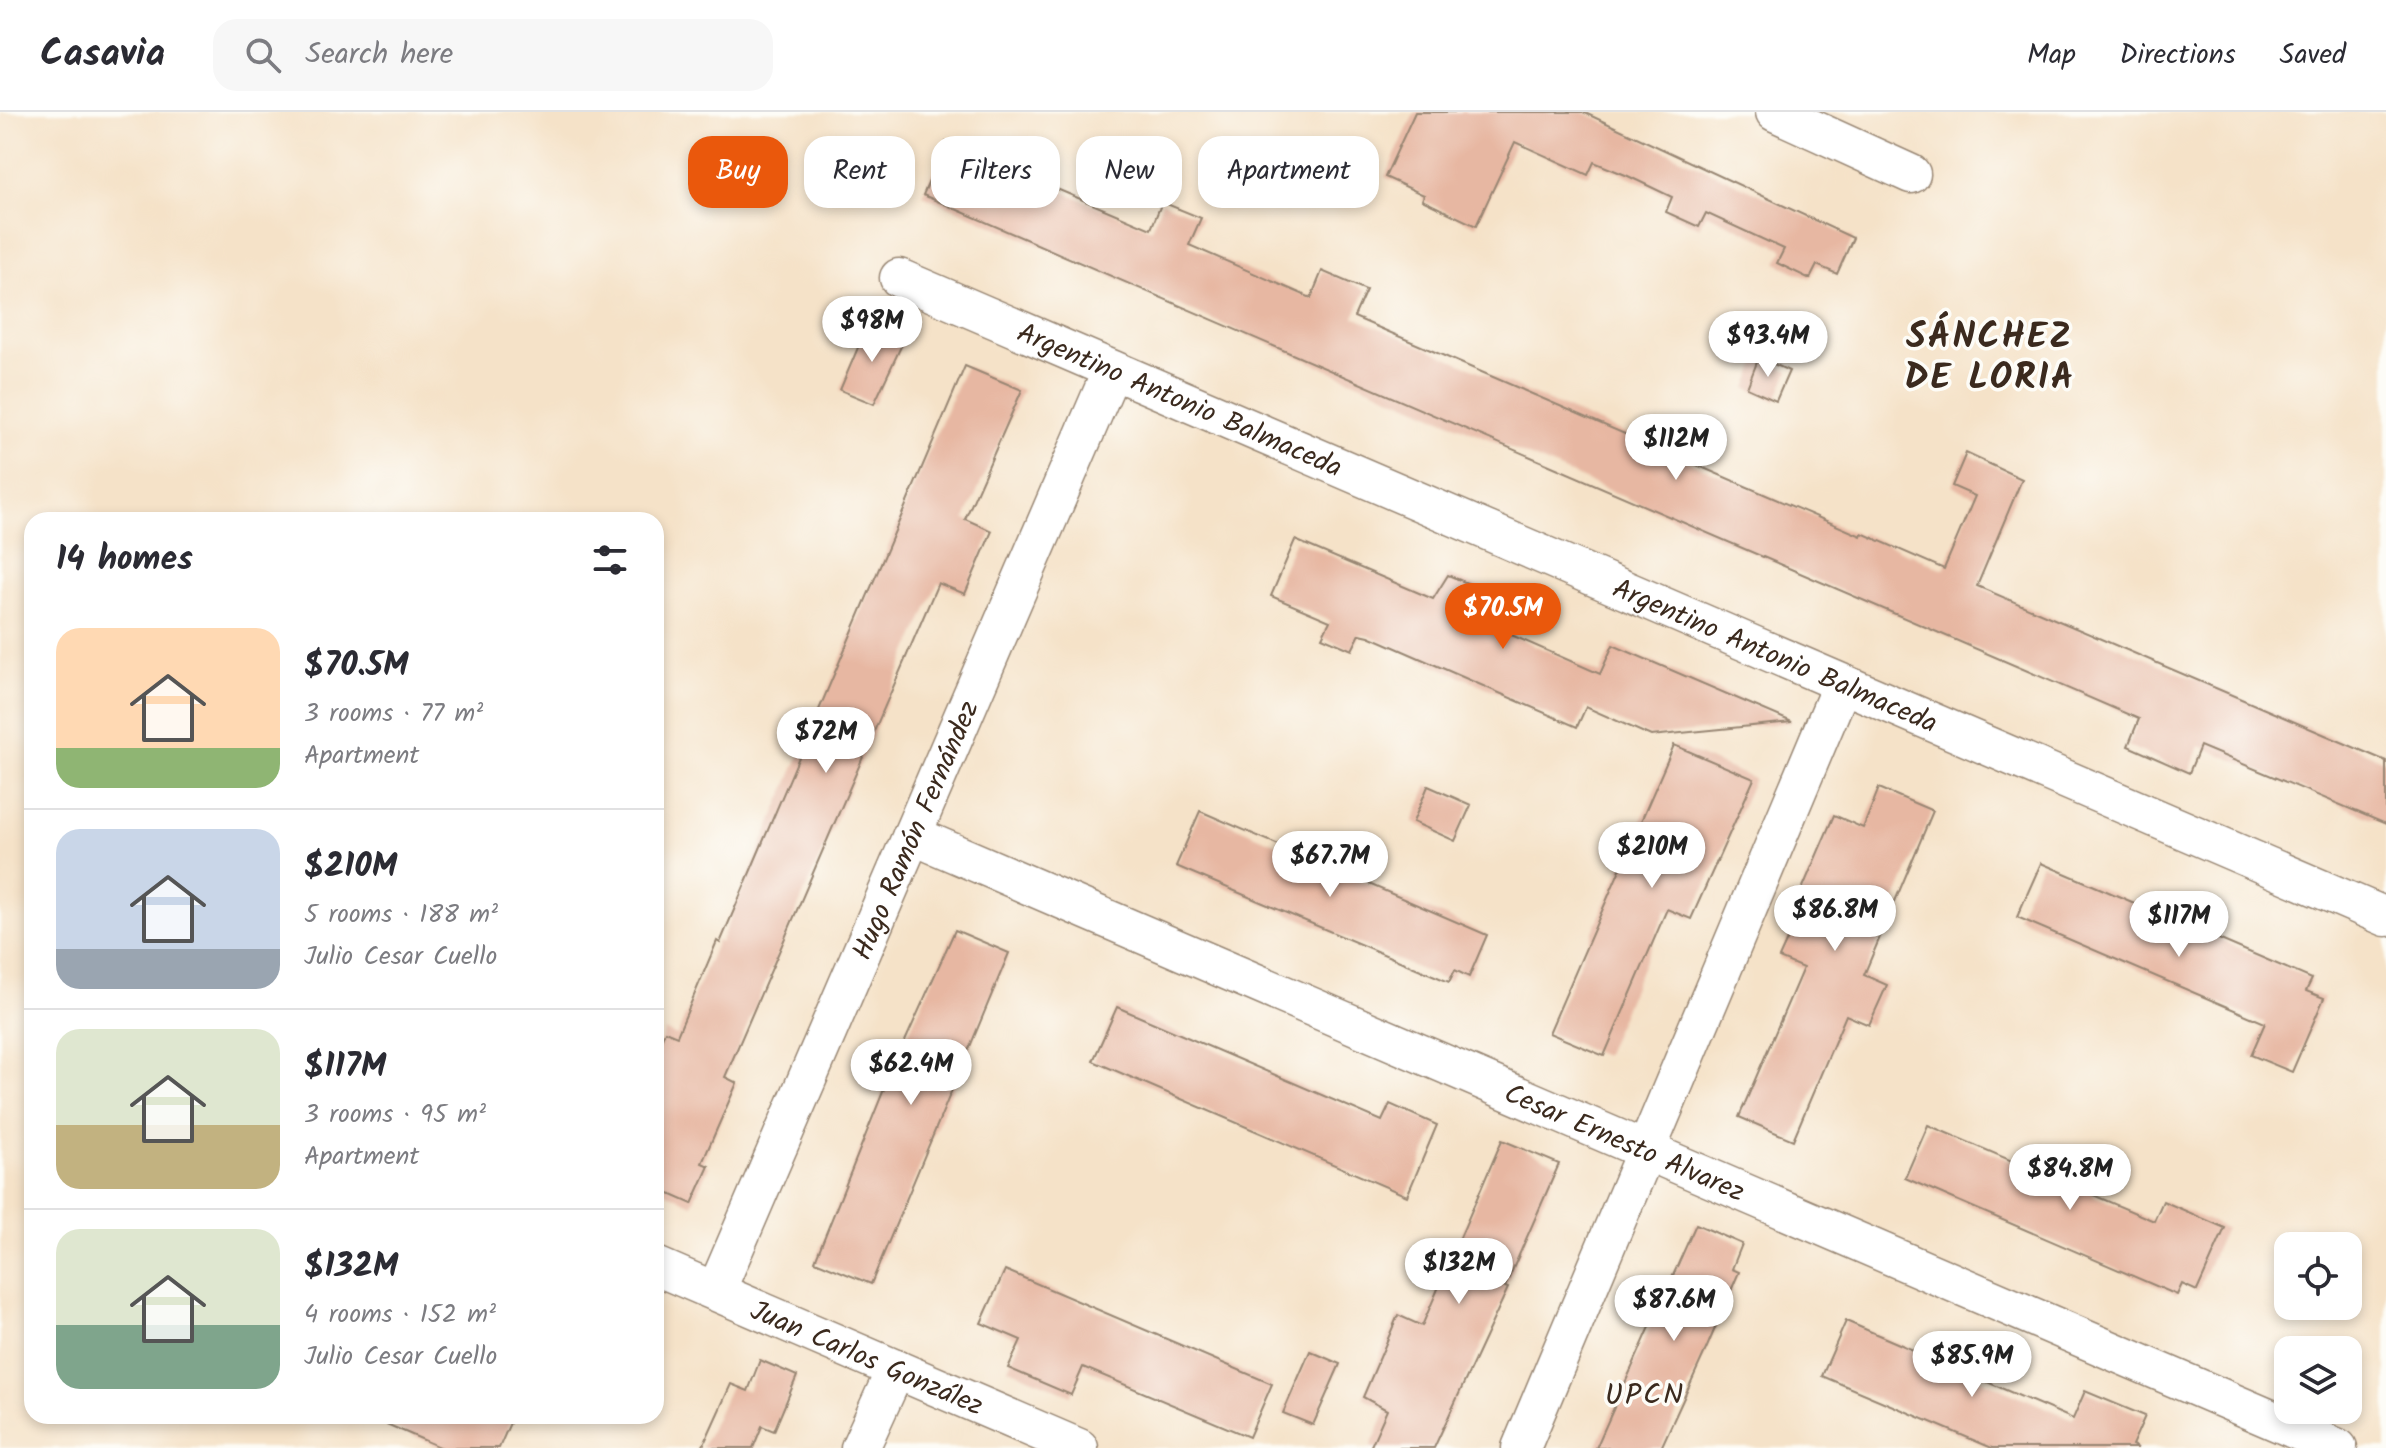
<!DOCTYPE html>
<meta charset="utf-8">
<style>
:root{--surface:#fff;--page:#f7f7f7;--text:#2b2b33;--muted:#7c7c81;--line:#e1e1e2;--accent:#ea580c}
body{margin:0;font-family:Kalam,sans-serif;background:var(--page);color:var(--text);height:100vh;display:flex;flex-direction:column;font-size:30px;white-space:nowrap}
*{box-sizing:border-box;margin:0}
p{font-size:26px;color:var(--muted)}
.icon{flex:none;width:44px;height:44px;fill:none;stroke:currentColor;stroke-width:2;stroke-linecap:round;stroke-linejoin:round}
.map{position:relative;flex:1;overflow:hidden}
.details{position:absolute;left:24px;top:400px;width:640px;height:912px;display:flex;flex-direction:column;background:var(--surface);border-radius:24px;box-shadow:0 4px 12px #0003}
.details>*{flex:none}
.banner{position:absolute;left:688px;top:24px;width:760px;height:72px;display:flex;gap:16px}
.buttons{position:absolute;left:2274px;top:1120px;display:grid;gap:16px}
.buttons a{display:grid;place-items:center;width:88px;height:88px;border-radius:16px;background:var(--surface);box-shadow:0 4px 12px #0003;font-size:40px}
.price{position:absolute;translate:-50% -68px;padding:0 18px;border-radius:28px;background:#fff;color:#222;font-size:26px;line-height:52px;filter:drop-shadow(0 2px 4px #0008)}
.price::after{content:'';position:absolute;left:50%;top:48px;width:24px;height:18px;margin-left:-12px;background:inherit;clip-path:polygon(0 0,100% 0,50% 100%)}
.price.current{background:var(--accent);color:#fff}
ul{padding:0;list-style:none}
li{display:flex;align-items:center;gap:24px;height:200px;padding:0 32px}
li+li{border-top:2px solid var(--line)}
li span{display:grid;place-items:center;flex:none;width:224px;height:160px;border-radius:24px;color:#555}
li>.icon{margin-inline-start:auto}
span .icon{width:96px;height:96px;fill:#fffc;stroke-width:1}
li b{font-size:34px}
h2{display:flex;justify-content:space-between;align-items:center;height:96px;padding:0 32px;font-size:34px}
.chip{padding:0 28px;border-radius:24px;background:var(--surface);box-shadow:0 4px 12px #0003;font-size:28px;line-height:72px}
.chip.current{background:var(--accent);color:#fff}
header{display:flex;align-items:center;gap:48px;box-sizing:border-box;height:112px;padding:0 40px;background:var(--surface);border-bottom:2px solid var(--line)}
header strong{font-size:38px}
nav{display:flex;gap:44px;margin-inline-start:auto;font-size:28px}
.search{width:560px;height:72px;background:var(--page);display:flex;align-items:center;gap:20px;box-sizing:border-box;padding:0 28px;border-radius:24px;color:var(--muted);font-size:30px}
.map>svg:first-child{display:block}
.building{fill:#e7b7a2}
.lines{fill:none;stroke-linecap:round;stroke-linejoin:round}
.street-casing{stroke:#988673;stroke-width:41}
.street{stroke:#fff;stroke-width:38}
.labels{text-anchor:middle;stroke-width:7;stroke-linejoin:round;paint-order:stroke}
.street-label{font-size:28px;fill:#3b2a1e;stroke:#fdfcf7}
.neighbourhood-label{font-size:30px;letter-spacing:2px;fill:#3b2a1e;stroke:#fdfcf7}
.district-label{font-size:36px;font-weight:bold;letter-spacing:2px;fill:#3b2a1e;stroke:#fdfcf7}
</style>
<header>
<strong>Casavia</strong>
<div class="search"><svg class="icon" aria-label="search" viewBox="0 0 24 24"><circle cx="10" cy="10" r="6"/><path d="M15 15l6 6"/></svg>Search here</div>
<nav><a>Map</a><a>Directions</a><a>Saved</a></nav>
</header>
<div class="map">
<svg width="2386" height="1336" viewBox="0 0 2386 1336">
<rect width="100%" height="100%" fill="#fdfcf7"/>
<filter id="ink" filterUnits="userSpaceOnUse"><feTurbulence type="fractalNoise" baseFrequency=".0125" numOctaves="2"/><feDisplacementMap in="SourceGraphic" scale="16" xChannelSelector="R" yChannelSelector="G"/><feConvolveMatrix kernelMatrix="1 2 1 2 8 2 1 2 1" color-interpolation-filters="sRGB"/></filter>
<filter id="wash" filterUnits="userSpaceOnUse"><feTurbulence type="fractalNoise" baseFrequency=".006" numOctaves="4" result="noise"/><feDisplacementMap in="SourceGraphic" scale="32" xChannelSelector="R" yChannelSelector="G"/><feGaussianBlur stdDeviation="1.8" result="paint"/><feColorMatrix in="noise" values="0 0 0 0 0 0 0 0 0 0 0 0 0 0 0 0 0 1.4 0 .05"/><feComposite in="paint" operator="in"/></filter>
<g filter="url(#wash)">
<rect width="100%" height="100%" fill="#f5e2c8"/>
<g id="blocks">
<g class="building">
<path d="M1415 0H1583L1853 126 1837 162 1817 153 1810 167 1777 151 1784 137 1706 101 1699 115 1666 100 1672 85 1628 64 1594 50 1588 63 1515 30 1476 114 1422 88 1424 83 1385 65Z"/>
<path d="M946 30 1151 117 1162 90 1201 106 1189 133 1311 186 1322 159 1366 178 1354 205 1861 424 1862 421 1944 457 1975 384 1952 374 1966 341 2022 367 1977 474 2386 649V712L2200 634 2189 661 2128 634 2139 607 923 83Z"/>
<path d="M868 212 904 228 874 292 840 278Z"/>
<path d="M1759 245 1789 259 1776 289 1747 276Z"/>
<path d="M965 254 1022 278 965 407 992 419 965 482 938 471 725 965 737 971 702 1051 709 1054 692 1092 656 1076V940L665 919 677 924 717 829 720 831Z"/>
<path d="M1295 428 1433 487 1448 463 1489 480 1477 508 1600 562 1613 533 1792 610 1651 624 1586 595 1577 615 1369 524 1360 522 1352 538 1322 525 1330 509 1271 484Z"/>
<path d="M1674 633 1754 667 1691 807 1667 797 1604 944 1549 921Z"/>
<path d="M1428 674 1471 693 1455 729 1413 710Z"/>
<path d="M1879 676 1933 699 1864 863 1887 873 1869 913 1846 903 1793 1028 1739 1005 1803 856 1779 846 1794 813 1788 810 1834 703 1863 716Z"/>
<path d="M1200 699 1487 823 1469 865 1455 858 1449 870 1176 754Z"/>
<path d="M2041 751 2312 867 2306 879 2324 886 2292 960 2251 943 2265 911 2017 805Z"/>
<path d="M955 818 1009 841 871 1172 815 1149 889 965Z"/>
<path d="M1117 895 1382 1009 1390 992 1437 1013 1407 1084 1093 949Z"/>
<path d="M1928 1013 2054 1067 2063 1045 2102 1061 2093 1083 2154 1109 2163 1089 2225 1116 2197 1179 2182 1172 2177 1183 1905 1066Z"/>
<path d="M1502 1028 1559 1052 1505 1175 1508 1176 1434 1336H1370L1387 1298 1363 1285 1398 1203 1422 1214Z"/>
<path d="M1696 1112 1742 1132 1732 1157 1739 1160 1707 1235 1661 1336H1596Z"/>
<path d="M1005 1158 1272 1272 1249 1325 1083 1255 1071 1283 1008 1256 1021 1228 981 1211Z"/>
<path d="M1846 1209 2073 1307 2085 1279 2145 1304 2132 1333 2138 1336H1992L1822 1264Z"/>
<path d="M1310 1239 1340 1252 1313 1313 1283 1301Z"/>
<path d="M760 1248 797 1264 774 1319 762 1314 753 1336H702L731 1272 748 1279Z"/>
<path d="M368 1304H513L499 1336H442Z"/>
</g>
</g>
</g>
<g filter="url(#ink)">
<use href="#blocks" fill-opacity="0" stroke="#988673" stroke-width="2"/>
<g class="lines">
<g class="street-casing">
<g id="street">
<path d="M1775 0 1911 62"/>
<path id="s1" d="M899 166 2386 805"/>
<path id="s2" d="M912 723 2338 1336"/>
<path id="s3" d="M656 1154 1079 1336"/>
<path id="s4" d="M716 1179 1112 258"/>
<path d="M860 1336 896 1257"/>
<path d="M1521 1336 1842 572"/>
</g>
</g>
<use href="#street" class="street"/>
</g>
</g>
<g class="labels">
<g class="street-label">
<text dy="10" stroke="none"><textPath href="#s1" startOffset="306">Argentino Antonio Balmaceda</textPath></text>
<text dy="10" stroke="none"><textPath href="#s1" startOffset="954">Argentino Antonio Balmaceda</textPath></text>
<text dy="10" stroke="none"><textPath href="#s4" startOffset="502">Hugo Ramón Fernández</textPath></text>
<text dy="10" stroke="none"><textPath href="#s2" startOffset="776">Cesar Ernesto Alvarez</textPath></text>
<text dy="10" stroke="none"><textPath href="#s3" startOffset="230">Juan Carlos González</textPath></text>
</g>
<g class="neighbourhood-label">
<text x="1645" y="1292">UPCN</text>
</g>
<g class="district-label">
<text x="1990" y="235">SÁNCHEZ<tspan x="1990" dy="41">DE LORIA</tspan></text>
</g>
</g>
</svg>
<div class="buttons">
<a><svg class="icon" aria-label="locate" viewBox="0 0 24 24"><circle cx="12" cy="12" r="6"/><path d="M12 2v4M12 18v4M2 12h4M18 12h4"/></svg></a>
<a><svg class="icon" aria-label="layers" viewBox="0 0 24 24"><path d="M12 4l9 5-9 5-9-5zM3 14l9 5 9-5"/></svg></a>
</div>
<b class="price" style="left:872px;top:252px">$98M</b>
<b class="price" style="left:1768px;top:267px">$93.4M</b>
<b class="price" style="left:1676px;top:370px">$112M</b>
<b class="price current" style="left:1503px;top:539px">$70.5M</b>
<b class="price" style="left:826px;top:663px">$72M</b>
<b class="price" style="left:1652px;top:778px">$210M</b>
<b class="price" style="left:1330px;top:787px">$67.7M</b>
<b class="price" style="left:1835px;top:841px">$86.8M</b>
<b class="price" style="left:2179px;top:847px">$117M</b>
<b class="price" style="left:911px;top:995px">$62.4M</b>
<b class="price" style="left:2070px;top:1100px">$84.8M</b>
<b class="price" style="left:1459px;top:1194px">$132M</b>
<b class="price" style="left:1674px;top:1231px">$87.6M</b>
<b class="price" style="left:1972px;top:1287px">$85.9M</b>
<div class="banner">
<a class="chip current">Buy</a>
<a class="chip">Rent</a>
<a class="chip">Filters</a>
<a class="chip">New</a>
<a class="chip">Apartment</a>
</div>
<section class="details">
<h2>14 homes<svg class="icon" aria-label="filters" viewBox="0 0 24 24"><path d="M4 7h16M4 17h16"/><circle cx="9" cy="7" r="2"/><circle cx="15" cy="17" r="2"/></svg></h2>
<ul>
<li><span style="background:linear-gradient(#ffd9b3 75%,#8fb573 0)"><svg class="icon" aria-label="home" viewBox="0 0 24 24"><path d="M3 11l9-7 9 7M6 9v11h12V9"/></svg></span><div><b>$70.5M</b><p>3 rooms · 77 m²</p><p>Apartment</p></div></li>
<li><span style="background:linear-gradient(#c9d6e8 75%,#9aa5b1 0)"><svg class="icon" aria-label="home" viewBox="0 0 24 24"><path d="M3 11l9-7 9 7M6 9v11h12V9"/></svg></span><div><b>$210M</b><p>5 rooms · 188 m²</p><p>Julio Cesar Cuello</p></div></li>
<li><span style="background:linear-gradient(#dfe7d0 60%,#c2b280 0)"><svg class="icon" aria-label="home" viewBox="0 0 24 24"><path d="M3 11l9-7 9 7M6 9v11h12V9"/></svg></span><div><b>$117M</b><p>3 rooms · 95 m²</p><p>Apartment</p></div></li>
<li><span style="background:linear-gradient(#dfe7d0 60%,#7fa58c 0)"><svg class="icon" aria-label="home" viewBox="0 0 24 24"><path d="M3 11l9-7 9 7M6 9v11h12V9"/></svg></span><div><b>$132M</b><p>4 rooms · 152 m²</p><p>Julio Cesar Cuello</p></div></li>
</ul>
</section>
</div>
